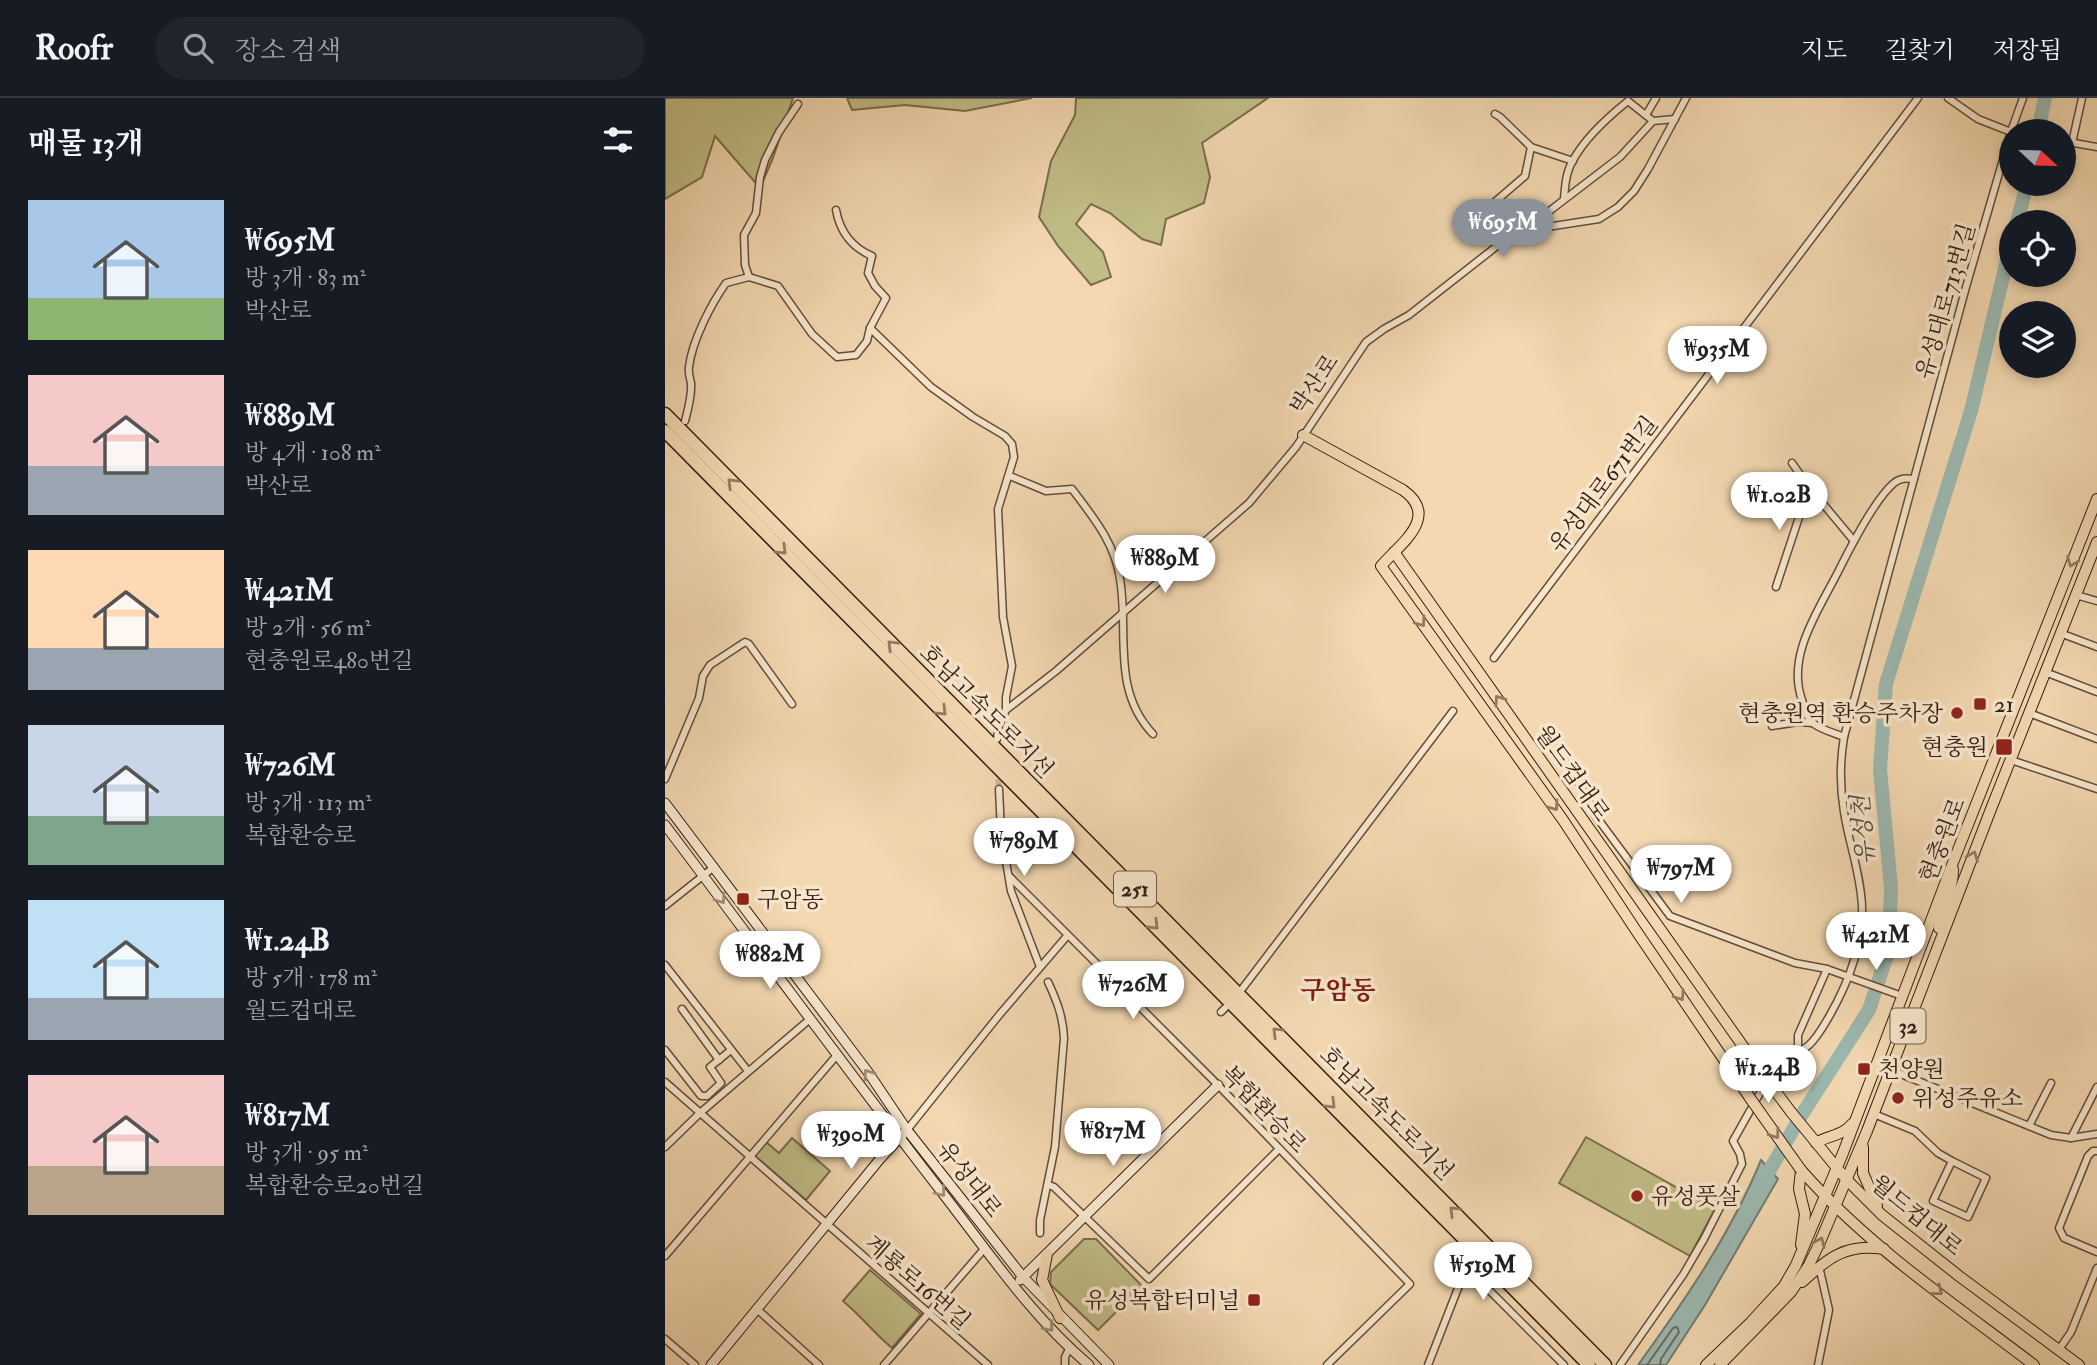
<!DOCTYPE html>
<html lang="ko">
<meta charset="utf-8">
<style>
:root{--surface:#171b24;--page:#20242c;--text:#f1f3f6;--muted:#9ea1a6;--line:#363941;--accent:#8c9099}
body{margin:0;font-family:"IM FELL Double Pica","Noto Serif KR",serif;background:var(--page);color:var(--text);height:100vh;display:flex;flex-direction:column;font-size:26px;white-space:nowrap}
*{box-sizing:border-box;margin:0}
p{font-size:23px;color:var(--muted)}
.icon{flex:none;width:38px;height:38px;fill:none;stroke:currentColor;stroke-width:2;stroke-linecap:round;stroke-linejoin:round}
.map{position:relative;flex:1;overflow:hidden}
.side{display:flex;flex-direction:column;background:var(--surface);width:665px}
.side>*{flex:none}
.needle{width:46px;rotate:112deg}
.buttons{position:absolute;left:1334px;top:21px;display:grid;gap:14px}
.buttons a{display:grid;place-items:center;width:77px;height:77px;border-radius:50%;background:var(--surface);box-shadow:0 4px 10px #0003;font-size:35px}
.price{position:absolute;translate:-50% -60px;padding:0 16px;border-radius:24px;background:#fff;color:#222;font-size:23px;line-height:46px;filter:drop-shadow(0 2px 4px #0008)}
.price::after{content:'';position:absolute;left:50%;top:42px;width:21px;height:16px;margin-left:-10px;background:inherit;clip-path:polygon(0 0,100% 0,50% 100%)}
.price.current{background:var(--accent);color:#fff}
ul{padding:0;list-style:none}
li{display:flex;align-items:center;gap:21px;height:175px;padding:0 28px}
li span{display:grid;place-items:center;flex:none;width:196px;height:140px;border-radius:0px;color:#555}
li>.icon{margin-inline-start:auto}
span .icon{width:84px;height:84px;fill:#fffc;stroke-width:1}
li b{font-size:30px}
h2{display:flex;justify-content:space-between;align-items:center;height:84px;padding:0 28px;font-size:30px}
header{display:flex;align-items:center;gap:42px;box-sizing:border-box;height:98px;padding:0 35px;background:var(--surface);border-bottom:2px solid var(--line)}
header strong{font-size:33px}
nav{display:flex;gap:38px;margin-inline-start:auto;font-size:24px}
.search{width:490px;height:63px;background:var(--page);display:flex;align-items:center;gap:18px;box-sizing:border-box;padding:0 24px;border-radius:38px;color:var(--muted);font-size:26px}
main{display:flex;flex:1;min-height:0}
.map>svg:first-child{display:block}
.green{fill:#c1bd87;stroke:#7a6d4d;stroke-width:2}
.water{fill:#9cb9b1;stroke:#727b72;stroke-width:2}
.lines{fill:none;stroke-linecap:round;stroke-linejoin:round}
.shore{stroke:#686b62;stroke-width:2}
.river{stroke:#9cb9b1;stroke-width:14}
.street-tunnel{stroke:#cdb391;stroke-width:6;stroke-dasharray:6 3;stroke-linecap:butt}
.street-casing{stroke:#644c3a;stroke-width:9}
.secondary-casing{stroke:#341d13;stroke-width:11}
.primary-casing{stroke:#341d13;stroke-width:12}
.highway-casing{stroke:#341d13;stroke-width:15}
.street{stroke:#f7e6cc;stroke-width:6}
.secondary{stroke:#f7e6cc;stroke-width:9}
.primary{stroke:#f3d8b1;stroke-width:10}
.highway{stroke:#f3d8b1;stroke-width:12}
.primary-bridge-casing{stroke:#341d13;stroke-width:12;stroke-linecap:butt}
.primary-bridge{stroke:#f3d8b1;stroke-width:10}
.oneway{stroke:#947a62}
.oneway2{stroke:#9f8c79}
.poi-dot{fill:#8f2418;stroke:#f7e6cc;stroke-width:2.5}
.labels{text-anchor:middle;stroke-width:7;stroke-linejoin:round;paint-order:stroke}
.shield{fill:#f7e6cc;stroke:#6e594a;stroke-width:2}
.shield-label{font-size:21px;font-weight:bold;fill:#341d13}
.street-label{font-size:23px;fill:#341d13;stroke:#f7e6cc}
.poi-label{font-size:23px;fill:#341d13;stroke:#f7e6cc;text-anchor:start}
.water-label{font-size:24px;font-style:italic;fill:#534c42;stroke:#f7e6cc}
.quarter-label{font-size:26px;font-weight:bold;fill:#7a1f14;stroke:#f7e6cc}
</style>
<header>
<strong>Roofr</strong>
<div class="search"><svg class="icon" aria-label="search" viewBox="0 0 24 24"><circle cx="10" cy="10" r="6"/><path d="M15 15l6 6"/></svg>장소 검색</div>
<nav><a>지도</a><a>길찾기</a><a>저장됨</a></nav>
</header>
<main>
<section class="side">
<h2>매물 13개<svg class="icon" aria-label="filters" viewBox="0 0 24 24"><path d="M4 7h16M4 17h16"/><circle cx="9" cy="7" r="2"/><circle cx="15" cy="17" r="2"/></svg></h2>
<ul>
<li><span style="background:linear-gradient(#a9c7e8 70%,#8fb573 0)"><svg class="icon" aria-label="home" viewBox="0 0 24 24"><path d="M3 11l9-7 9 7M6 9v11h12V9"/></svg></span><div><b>₩695M</b><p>방 3개 · 83 m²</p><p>박산로</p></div></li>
<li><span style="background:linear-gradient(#f6c9c9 65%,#9aa5b1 0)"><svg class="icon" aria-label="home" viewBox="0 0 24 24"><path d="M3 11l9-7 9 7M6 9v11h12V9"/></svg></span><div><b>₩889M</b><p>방 4개 · 108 m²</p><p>박산로</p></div></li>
<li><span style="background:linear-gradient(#ffd9b3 70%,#9aa5b1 0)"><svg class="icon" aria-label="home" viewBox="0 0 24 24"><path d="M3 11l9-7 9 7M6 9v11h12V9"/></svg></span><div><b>₩421M</b><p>방 2개 · 56 m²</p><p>현충원로480번길</p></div></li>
<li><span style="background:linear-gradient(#c9d6e8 65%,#7fa58c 0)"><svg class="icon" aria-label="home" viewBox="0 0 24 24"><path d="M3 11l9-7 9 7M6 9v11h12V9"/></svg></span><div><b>₩726M</b><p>방 3개 · 113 m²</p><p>복합환승로</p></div></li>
<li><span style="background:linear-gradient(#bfe0f5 70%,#9aa5b1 0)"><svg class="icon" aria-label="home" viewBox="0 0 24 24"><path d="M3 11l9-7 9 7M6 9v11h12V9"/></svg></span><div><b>₩1.24B</b><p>방 5개 · 178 m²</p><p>월드컵대로</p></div></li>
<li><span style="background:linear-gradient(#f6c9c9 65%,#b9a48a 0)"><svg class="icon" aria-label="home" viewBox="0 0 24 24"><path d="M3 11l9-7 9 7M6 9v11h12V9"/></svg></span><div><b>₩817M</b><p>방 3개 · 95 m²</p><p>복합환승로20번길</p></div></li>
</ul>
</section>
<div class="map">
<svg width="1432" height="1267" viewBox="0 0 1432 1267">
<rect width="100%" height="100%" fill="#f3d8b1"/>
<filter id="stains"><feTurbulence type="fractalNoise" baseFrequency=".00286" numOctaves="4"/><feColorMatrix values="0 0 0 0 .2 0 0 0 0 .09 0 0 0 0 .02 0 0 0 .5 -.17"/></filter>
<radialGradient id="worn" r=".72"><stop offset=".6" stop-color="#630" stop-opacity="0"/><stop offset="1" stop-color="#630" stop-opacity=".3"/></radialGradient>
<g class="green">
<path d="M0 0H128L108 60 95 90 50 38 37 79 0 101Z"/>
<path d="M182 0H367L300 13 240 7 187 12Z"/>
<path d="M411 0H603L537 45 545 79 539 105 501 121 496 147 477 141 445 115 426 106 411 126 438 154 446 179 426 187 393 148 374 119 386 63 410 17Z"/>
<path d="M921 1039 1050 1111 1025 1158 894 1085Z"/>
<path d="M127 1040 165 1073 141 1102 89 1057 101 1044 114 1055Z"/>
<path d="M419 1141H431L477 1188 433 1232 385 1186 386 1174Z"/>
<path d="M205 1172 256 1216 227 1250C209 1235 196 1218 178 1203Z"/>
</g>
<path class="water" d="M1096 1062 1113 1081 1040 1207 1001 1267H973C1020 1202 1065 1137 1096 1062Z"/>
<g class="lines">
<path class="shore" d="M982 1267 1008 1230 1012 1229 1014 1234 996 1261 995 1267"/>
<g class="river">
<path d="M1373 33 1380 0"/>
<path d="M1352 124 1362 86"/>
<path d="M1095 1089 1136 1018 1204 912 1224 851 1226 790 1215 671 1221 586 1306 313 1346 145"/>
</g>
<path class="street-tunnel" d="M333 672 334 691"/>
<g class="street-casing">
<g id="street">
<path d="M830 16 835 19 866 49 908 63"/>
<path d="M981 17 991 0"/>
<path d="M1346 33 1358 0"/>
<path d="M1398 43 1432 49"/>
<path d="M1407 45 1417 0"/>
<path d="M899 101C900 88 901 75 907 64 919 41 943 19 963 3L988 23"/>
<path d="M824 109 860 78 866 49"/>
<path d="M171 112C175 134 186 149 207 158L203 175 210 188 221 200 205 230"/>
<path d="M857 134 955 59 988 23 1010 21"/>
<path d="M84 179 80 167 79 137 91 115 95 79 100 62 114 34 133 6"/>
<path d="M20 323C23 311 27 298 26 285 25 280 23 275 24 269 27 243 46 206 61 185L84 179 113 188 147 236 172 259 191 257 202 243 205 230 266 289 308 319 340 338 347 346 349 359 333 411 338 519 347 568 341 599V612"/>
<path d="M1127 365 1144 389 1189 443"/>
<path d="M345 378 381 393 407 391C428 419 450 445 455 481 464 535 446 592 488 636"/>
<path d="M1111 489 1144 389"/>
<path d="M1411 497 1432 503"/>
<path d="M1395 535 1432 549"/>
<path d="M829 560 1253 0"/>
<path d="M1380 574 1432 594"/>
<path d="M1364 615 1432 641"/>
<path d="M1107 628 1133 624 1148 625"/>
<path d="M1179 639C1170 635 1157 632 1149 626 1142 621 1140 611 1137 602 1121 557 1154 512 1174 472 1185 450 1211 400 1229 385 1235 380 1241 380 1249 381"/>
<path d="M332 641 334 627 341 612 391 573 584 405 631 349 701 244 719 231 744 217 832 148 853 137 882 129 934 121 953 109 969 93 983 71 1021 0"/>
<path d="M898 662 921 696 930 717 1005 818 1130 865 1162 871 1237 898"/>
<path d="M1346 662 1432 691"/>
<path d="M0 681 34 600 38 578 45 567 80 544 84 546 127 606"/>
<path d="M334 691 336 734 346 793 375 869"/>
<path d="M345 779 553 987 745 1186 662 1267"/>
<path d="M0 808 49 769"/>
<path d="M0 867 83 973"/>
<path d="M577 891 788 613"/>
<path d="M17 911 54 962"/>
<path d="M556 914 560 910"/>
<path d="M0 952 36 998H42L56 985 45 969 66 952"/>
<path d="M1133 955V937L1162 871"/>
<path d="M1226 972 1386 1037 1406 1040 1432 1036"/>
<path d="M0 984 323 1267"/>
<path d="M1209 1016 1250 1033 1273 1055 1287 1063"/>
<path d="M1364 1028 1386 985"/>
<path d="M242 1032 335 916 402 838"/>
<path d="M1406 1040 1432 989"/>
<path d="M0 1049 35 1015 145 921"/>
<path d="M1432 1053H1428L1423 1058 1394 1130 1399 1140 1432 1154"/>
<path d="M1287 1063 1321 1080 1303 1119 1268 1103Z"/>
<path d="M384 1087 389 1089 484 1181 613 1052"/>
<path d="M375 1135V1122L390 1049 399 940C398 919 392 903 383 884"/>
<path d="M0 1158 172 957"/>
<path d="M93 1212 154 1267"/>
<path d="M0 1241 30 1267"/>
<path d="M1393 1253 1406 1234 1432 1170"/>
<path d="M219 1267 320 1150"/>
<path d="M400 1267V1259L404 1251"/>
<path d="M763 1267 797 1180 808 1176 899 1267"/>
<path d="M955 1267 1018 1177 1039 1141 1077 1066 1075 1056 1068 1043 1109 970C1116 958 1133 957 1144 947 1153 939 1159 927 1165 917 1183 885 1198 846 1197 809 1196 777 1184 746 1179 714 1175 690 1175 663 1179 639L1301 189 1346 34 1313 21 1283 0"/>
<path d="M1153 1267 1164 1212 1154 1168"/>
</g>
</g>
<g class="secondary-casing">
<g id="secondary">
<path d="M0 705 203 974 242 1032 358 1179 444 1267"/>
<path d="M0 727C93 850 184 975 279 1097 324 1155 367 1219 424 1267"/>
<path d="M355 1182 553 987"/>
<path d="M46 1267 215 1061 238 1036"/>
</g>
</g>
<g class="primary-casing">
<g id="primary">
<path d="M638 337 738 392C776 419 735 446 716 468L898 722 972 834 1085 1000"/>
<path d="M729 454 1099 978"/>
<path d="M1282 825 1274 830C1275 809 1289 792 1288 771"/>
<path d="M1126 1014 1181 1081 1217 1117 1294 1178 1414 1267"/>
<path d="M1151 1045C1164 1037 1177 1038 1187 1026"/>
<path d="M1198 1049V1075L1212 1107"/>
<path d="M1136 1072C1203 1148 1289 1206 1369 1267"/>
<path d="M1136 1072 1134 1091 1140 1116 1136 1147"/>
<path d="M382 1156 377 1182 395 1220"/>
<path d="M1137 1184C1164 1160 1180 1145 1219 1151"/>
<path d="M1041 1267 1086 1224 1119 1188 1131 1167 1178 1055 1287 767 1432 401"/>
<path d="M1055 1267 1126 1194 1144 1167 1155 1144 1202 1033 1326 711 1432 444"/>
</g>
</g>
<g class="highway-casing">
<g id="highway">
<path d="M0 316 940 1267"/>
<path d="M0 333 924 1267"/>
</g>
</g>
<use href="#street" class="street"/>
<use href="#secondary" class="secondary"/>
<use href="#primary" class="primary"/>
<use href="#highway" class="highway"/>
<g class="primary-bridge-casing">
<g id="primary-bridge">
<path d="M1099 978 1126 1014"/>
<path d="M1085 1000 1136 1072"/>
</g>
</g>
<use href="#primary-bridge" class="primary-bridge"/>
</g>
<defs><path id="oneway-chevron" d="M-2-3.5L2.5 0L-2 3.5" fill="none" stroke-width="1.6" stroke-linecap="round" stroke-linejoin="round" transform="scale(1.75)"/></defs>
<g class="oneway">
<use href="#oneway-chevron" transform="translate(67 385) rotate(-135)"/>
<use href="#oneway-chevron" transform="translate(117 452) rotate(45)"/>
<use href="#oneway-chevron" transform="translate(1407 464) rotate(112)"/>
<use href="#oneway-chevron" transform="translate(756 524) rotate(54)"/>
<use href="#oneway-chevron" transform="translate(227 547) rotate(-135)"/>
<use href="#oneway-chevron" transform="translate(834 602) rotate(-125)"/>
<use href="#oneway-chevron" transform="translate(277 613) rotate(45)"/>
<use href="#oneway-chevron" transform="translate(889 708) rotate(54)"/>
<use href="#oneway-chevron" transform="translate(1308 758) rotate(-69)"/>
<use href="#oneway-chevron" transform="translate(489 827) rotate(45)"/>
<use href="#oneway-chevron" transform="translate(1015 898) rotate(56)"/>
<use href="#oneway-chevron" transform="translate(612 934) rotate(-135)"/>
<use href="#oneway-chevron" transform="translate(666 1006) rotate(45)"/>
<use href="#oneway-chevron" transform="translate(1110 1036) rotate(55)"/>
<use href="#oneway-chevron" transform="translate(789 1113) rotate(-135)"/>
<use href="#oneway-chevron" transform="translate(1155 1144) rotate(-66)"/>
<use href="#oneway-chevron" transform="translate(1273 1193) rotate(38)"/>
</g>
<g class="oneway2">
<use href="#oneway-chevron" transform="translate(56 801) rotate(54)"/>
<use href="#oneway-chevron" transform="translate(203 976) rotate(-125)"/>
<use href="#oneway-chevron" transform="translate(276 1094) rotate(52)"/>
<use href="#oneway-chevron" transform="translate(384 1229) rotate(49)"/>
</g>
<g class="poi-dot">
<rect x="1308" y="599" width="14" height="14" rx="3.5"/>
<circle cx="1292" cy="615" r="7"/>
<rect x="1330" y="640" width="18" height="18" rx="3.5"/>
<rect x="71" y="794" width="14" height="14" rx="3.5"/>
<rect x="1192" y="964" width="14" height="14" rx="3.5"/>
<circle cx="1233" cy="1000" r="7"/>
<circle cx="972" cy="1098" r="7"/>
<rect x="582" y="1195" width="14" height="14" rx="3.5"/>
</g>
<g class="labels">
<g class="shield">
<rect x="449" y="773.5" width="42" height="35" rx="5"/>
<rect x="1225.5" y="910.5" width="35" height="35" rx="5"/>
</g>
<g class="shield-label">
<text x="470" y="798">251</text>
<text x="1243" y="935">32</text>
</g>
<g class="street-label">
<text transform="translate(1280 203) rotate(-74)" y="8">유성대로713번길</text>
<text transform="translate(649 286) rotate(-56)" y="8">박산로</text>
<text transform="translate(938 386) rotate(-53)" y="8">유성대로671번길</text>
<text transform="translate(322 613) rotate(45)" y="8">호남고속도로지선</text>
<text transform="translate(908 675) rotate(55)" y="8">월드컵대로</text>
<text transform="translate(1277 742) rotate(-69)" y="8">현충원로</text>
<text transform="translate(599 1011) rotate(46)" y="8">복합환승로</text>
<text transform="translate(722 1015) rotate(45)" y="8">호남고속도로지선</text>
<text transform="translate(305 1081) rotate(52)" y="8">유성대로</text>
<text transform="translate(1252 1117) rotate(40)" y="8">월드컵대로</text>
<text transform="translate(253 1184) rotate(41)" y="8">계룡로16번길</text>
</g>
<g class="poi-label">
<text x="1329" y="614">21</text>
<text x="1278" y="623" text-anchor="end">현충원역 환승주차장</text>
<text x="1323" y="657" text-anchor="end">현충원</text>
<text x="92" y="809">구암동</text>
<text x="1213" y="979">천양원</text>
<text x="1247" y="1008">위성주유소</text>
<text x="986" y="1106">유성풋살</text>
<text x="575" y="1210" text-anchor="end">유성복합터미널</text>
</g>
<g class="water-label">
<text transform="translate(1198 732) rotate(-95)" y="8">유성천</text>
</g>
<g class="quarter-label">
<text x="673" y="901">구암동</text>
</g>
</g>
<rect width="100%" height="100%" filter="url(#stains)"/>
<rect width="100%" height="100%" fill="url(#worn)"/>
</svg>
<div class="buttons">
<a><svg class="needle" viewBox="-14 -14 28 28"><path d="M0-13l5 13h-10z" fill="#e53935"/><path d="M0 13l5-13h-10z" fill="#9ea1a6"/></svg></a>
<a><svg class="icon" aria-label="locate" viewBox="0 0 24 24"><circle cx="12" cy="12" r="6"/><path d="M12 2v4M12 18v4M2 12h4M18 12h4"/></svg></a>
<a><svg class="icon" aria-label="layers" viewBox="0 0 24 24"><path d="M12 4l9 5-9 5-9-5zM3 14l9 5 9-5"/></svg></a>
</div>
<b class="price current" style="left:838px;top:161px">₩695M</b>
<b class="price" style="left:1052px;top:288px">₩935M</b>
<b class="price" style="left:1114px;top:434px">₩1.02B</b>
<b class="price" style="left:500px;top:497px">₩889M</b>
<b class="price" style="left:359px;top:780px">₩789M</b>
<b class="price" style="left:1016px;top:807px">₩797M</b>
<b class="price" style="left:1211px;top:874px">₩421M</b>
<b class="price" style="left:105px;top:893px">₩882M</b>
<b class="price" style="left:468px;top:923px">₩726M</b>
<b class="price" style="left:1103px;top:1007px">₩1.24B</b>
<b class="price" style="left:448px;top:1070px">₩817M</b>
<b class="price" style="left:186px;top:1073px">₩390M</b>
<b class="price" style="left:818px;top:1204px">₩519M</b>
</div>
</main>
